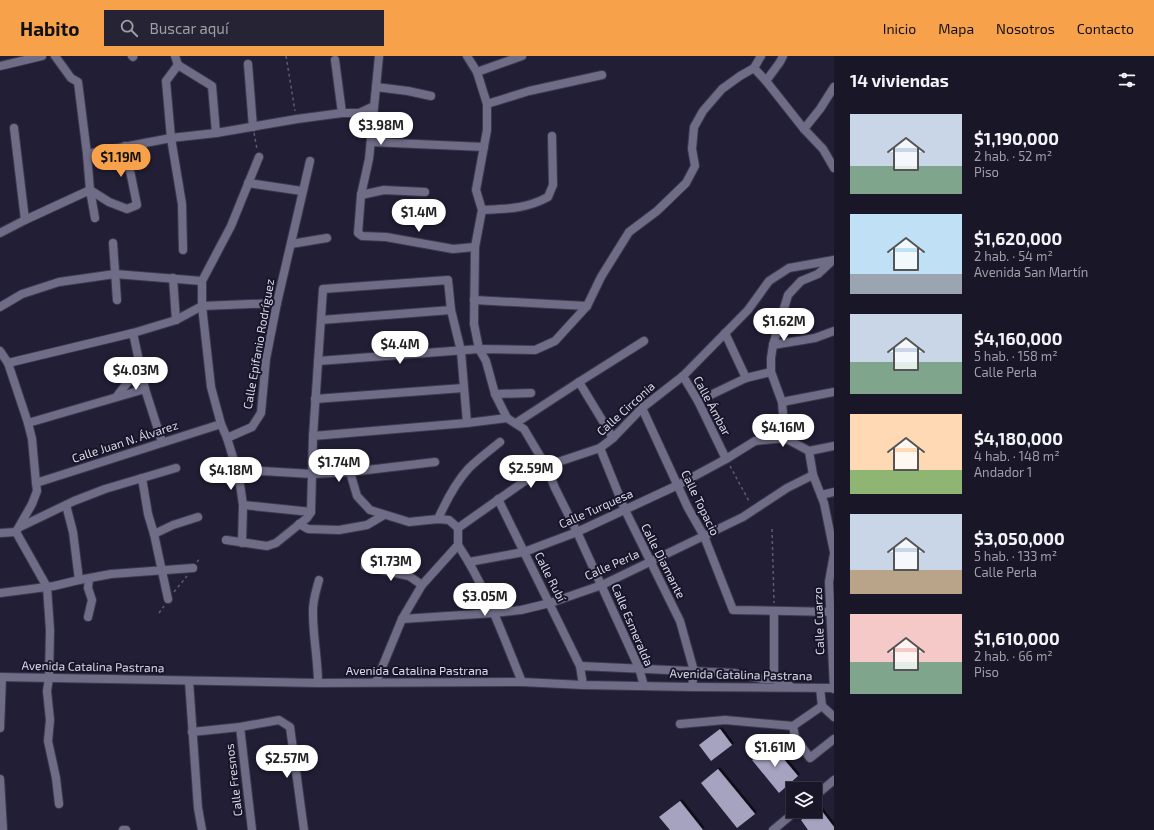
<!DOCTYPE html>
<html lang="es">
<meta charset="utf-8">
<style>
:root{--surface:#191628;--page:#262334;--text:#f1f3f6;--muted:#9f9fa8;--line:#373545;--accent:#f7a14a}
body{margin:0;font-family:"Exo 2",sans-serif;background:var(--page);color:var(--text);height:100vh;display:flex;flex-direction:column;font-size:15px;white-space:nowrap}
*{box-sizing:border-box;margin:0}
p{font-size:13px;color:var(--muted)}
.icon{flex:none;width:22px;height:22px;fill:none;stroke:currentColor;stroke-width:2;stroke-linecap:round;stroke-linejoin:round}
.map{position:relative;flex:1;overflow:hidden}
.side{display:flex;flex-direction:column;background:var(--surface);width:320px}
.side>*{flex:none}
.tools{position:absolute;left:786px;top:726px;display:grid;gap:8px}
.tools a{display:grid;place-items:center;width:36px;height:36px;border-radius:0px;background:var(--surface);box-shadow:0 1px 3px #0004,0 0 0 1px var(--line);font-size:20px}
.price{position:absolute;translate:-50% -34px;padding:0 9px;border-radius:14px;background:#fff;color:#222;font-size:13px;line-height:26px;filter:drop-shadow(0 1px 2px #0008)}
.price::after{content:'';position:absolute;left:50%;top:24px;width:12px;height:9px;margin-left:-6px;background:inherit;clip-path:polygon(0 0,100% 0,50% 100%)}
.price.selected{background:var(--accent);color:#111}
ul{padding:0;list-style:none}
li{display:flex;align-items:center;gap:12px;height:100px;padding:0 16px}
li span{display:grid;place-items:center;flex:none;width:112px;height:80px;border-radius:0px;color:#555}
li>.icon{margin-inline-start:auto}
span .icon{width:48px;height:48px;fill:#fffc;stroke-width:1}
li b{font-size:17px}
h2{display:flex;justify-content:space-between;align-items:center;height:48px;padding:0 16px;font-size:17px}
header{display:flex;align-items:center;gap:24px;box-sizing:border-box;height:56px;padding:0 20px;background:var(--accent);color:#111}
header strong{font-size:19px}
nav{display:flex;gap:22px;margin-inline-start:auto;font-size:14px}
.search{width:280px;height:36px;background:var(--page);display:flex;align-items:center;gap:10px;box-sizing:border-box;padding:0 14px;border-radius:0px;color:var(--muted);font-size:15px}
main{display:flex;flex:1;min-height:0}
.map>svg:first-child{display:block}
.building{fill:#a5a3c0;filter:url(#shadow)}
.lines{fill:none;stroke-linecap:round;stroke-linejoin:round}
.minor-casing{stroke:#3d3a4c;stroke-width:10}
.path{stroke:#5e5c70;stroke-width:1.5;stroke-dasharray:3 3;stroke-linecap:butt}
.minor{stroke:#6f6c87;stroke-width:8}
.labels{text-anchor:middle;stroke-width:4;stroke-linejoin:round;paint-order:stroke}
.street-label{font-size:12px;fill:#dad9e8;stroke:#18152a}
</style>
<header>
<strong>Habito</strong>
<div class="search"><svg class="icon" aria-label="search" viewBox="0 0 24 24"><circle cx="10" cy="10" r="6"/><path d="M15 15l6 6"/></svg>Buscar aquí</div>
<nav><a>Inicio</a><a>Mapa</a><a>Nosotros</a><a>Contacto</a></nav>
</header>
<main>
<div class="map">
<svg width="834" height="774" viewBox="0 0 834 774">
<defs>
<filter id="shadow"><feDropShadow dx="2" dy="-2" stdDeviation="0" flood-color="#0009"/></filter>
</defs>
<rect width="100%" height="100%" fill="#211e35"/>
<g class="building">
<path d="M720 673 732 689 711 705 699 689Z"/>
<path d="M771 688 798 720 779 737 752 704Z"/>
<path d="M718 713 755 758 737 772 701 727Z"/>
<path d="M680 745 703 774H670L659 761Z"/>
<path d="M818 750 834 771V774H808L801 764 812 755H815V752Z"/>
</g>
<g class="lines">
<g class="minor-casing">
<g id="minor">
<path d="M55 0 71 22 78 26 87 98"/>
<path d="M132 0 133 1"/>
<path d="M175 0 178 9 166 25 171 82 182 148 183 194"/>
<path d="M379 0 369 103 361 139 358 177 362 180 386 181 453 193 475 191"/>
<path d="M467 0 477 16 487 48V74L476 134 482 154 475 191 474 268 479 293 486 305 495 338 507 362 524 373 546 410 555 432 577 476 639 612 644 630"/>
<path d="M335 4 342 57"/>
<path d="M248 8 253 71"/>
<path d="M0 10 42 0"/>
<path d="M754 12 766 25 804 73 823 93 834 112"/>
<path d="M477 16 522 0"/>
<path d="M766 25 780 6 783 0"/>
<path d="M376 31 408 35 431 40"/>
<path d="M487 48 529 35 602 19"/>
<path d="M14 72 25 164"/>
<path d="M804 73 820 53 834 31"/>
<path d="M216 77 297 63 342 57H359L374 50"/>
<path d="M371 86 484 91"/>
<path d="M248 127 302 135"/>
<path d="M361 139 384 134 425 136"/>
<path d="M482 154C506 153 526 153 548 141L553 129 552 80"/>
<path d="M95 162 90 134 87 98 171 82 216 77 212 30 178 9"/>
<path d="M0 177 25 164 90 134 109 146 127 153 137 149 125 90"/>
<path d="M113 187 117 244"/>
<path d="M291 188 327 182"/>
<path d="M173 222 176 264"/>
<path d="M474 244 587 250"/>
<path d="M0 251 22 238 59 226 115 218 202 225"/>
<path d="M321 264 451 254"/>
<path d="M133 277 145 333 162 386"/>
<path d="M725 277 746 322"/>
<path d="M773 289 815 282 834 275"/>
<path d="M0 295 8 307 28 367 32 383 36 427 37 435 32 448 16 476 47 531 50 574 49 622 47 635 50 664 48 685 56 722 59 748"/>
<path d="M318 305 479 293 535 294 555 285 587 250 601 221 629 176 657 155 686 127 695 110 692 93 694 71 703 55 722 33 740 20 754 12 761 0"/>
<path d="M8 307 133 277 176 264 202 250 277 247"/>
<path d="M683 320 698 345 726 403"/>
<path d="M579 326 613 382"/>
<path d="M495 338 531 337"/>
<path d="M117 340 141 309"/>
<path d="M315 343 463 332"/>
<path d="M698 345 746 322 771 316"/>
<path d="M782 346 834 336"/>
<path d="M642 352 688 452 704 480 733 554 834 556"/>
<path d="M28 367 145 333"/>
<path d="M516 367 579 326 644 285"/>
<path d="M313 380 467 367 507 362"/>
<path d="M227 382 252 371 261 357 266 303 277 247 310 105"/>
<path d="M785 382 782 346 771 316V302L773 289 788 239 801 225 818 218 832 205"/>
<path d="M600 392 625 454 680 565 694 615 692 631"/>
<path d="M809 395 813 419 824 447 834 496"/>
<path d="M350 416 357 440 370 454 409 466 438 463 449 464 458 472"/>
<path d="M239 421 262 415 312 418 350 416 435 406"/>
<path d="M142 422 148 458 154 478 168 543"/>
<path d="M36 427 221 368"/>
<path d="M821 439 834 436"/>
<path d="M498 443 580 610"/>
<path d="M66 449 73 476 79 524"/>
<path d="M243 449 311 456"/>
<path d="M438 463C446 445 455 427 469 412 478 403 490 394 500 386"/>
<path d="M299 468 308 473 339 474 367 469 384 459"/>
<path d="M20 471 74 445 105 433 176 412"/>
<path d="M0 477 16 476"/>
<path d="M154 478 173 469 198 461"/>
<path d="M226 484 267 490 276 487 307 462 311 456 313 380 323 233 448 224 451 254 461 295 467 367"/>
<path d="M242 487 243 449 239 421 227 382 221 368 211 331 202 250V225L231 170 259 101"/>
<path d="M458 489C486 531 503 580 522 626"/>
<path d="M834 498 829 526 834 633"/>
<path d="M469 506 524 496 577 476 678 429 726 403 755 385 785 382 809 395 834 390"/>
<path d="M365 510 409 520 422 529"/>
<path d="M0 537 54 530 79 524 111 518 193 512"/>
<path d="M774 555V623"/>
<path d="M88 561 92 544 88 532 89 523"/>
<path d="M402 563 494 557 521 554 550 547 602 529 743 461 787 432 813 419"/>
<path d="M0 621 318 627 522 626 583 629 692 631 834 632"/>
<path d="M189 625 198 752 202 774"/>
<path d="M376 626 402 563 422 529 458 489V472L546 410 600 392 613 382 642 352 683 320 748 254 769 225 789 212 834 204"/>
<path d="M318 627C318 604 313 581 313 558 312 546 316 535 319 524"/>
<path d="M583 629 580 610 734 617 763 623H774L790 630"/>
<path d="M822 650 834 661"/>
<path d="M680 668 725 664 793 670 822 650 820 632"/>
<path d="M793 670 795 681 810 702 834 683"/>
<path d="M240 671 252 774"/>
<path d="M0 672 2 621"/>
<path d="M192 676 240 671 279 664 290 671 304 774"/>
<path d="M0 723 3 774"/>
<path d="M815 740 834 724"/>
<path d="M123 774H126"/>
<path d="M773 774 796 755"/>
</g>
</g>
<g class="path">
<path d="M286 0 295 55"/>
<path d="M254 77 257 93"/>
<path d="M730 410 750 447"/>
<path d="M772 473 774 547"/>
<path d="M197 506 200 502"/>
<path d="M174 536 187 520"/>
<path d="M159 557 164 550"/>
</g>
<use href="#minor" class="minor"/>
</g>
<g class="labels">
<g class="street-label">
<text transform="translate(259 288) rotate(-80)" y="4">Calle Epifanio Rodríguez</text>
<text transform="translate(712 350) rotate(62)" y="4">Calle Ámbar</text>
<text transform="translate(626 353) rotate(-42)" y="4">Calle Circonia</text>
<text transform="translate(125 386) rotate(-18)" y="4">Calle Juan N. Álvarez</text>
<text transform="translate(700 447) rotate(64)" y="4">Calle Topacio</text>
<text transform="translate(596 453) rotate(-24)" y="4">Calle Turquesa</text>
<text transform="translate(663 505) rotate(63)" y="4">Calle Diamante</text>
<text transform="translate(612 509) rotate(-24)" y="4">Calle Perla</text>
<text transform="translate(550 521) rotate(63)" y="4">Calle Rubí</text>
<text transform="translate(819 565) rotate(-92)" y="4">Calle Cuarzo</text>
<text transform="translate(632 569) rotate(67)" y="4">Calle Esmeralda</text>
<text transform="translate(93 611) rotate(1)" y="4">Avenida Catalina Pastrana</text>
<text x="417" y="619">Avenida Catalina Pastrana</text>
<text transform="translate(741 619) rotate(1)" y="4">Avenida Catalina Pastrana</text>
<text transform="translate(234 724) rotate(-97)" y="4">Calle Fresnos</text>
</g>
</g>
</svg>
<div class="tools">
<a><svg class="icon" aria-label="layers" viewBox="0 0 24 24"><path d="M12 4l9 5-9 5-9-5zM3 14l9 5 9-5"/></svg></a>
</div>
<b class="price" style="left:381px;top:90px">$3.98M</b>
<b class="price selected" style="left:121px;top:122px">$1.19M</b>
<b class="price" style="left:419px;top:177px">$1.4M</b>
<b class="price" style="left:784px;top:286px">$1.62M</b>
<b class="price" style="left:400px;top:309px">$4.4M</b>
<b class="price" style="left:136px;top:335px">$4.03M</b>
<b class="price" style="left:783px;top:392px">$4.16M</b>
<b class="price" style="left:339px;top:427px">$1.74M</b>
<b class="price" style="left:531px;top:433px">$2.59M</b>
<b class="price" style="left:231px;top:435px">$4.18M</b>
<b class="price" style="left:391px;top:526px">$1.73M</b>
<b class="price" style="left:485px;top:561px">$3.05M</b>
<b class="price" style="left:775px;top:712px">$1.61M</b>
<b class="price" style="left:287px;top:723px">$2.57M</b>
</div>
<section class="side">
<h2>14 viviendas<svg class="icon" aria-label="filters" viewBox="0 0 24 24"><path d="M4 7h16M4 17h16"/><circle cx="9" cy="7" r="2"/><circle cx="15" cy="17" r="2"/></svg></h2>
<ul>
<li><span style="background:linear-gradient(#c9d6e8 65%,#7fa58c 0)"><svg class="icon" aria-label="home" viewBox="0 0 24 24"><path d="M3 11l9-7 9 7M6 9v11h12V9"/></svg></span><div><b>$1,190,000</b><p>2 hab. · 52 m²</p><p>Piso</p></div></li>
<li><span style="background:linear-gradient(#bfe0f5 75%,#9aa5b1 0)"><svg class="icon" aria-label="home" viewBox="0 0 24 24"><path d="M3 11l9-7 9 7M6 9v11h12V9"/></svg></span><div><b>$1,620,000</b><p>2 hab. · 54 m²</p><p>Avenida San Martín</p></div></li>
<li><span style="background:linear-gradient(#c9d6e8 60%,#7fa58c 0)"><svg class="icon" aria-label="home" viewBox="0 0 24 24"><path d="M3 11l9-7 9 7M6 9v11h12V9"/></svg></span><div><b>$4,160,000</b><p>5 hab. · 158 m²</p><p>Calle Perla</p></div></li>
<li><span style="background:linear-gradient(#ffd9b3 70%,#8fb573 0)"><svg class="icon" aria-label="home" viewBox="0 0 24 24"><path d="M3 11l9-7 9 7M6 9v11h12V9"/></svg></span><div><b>$4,180,000</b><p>4 hab. · 148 m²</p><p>Andador 1</p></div></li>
<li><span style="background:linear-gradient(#c9d6e8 70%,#b9a48a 0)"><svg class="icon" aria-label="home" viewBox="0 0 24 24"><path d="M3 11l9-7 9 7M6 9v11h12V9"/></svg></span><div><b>$3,050,000</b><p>5 hab. · 133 m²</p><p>Calle Perla</p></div></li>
<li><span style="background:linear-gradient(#f6c9c9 60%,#7fa58c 0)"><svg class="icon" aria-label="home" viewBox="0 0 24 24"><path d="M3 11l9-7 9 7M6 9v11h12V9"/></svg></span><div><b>$1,610,000</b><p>2 hab. · 66 m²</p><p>Piso</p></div></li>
</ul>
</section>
</main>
